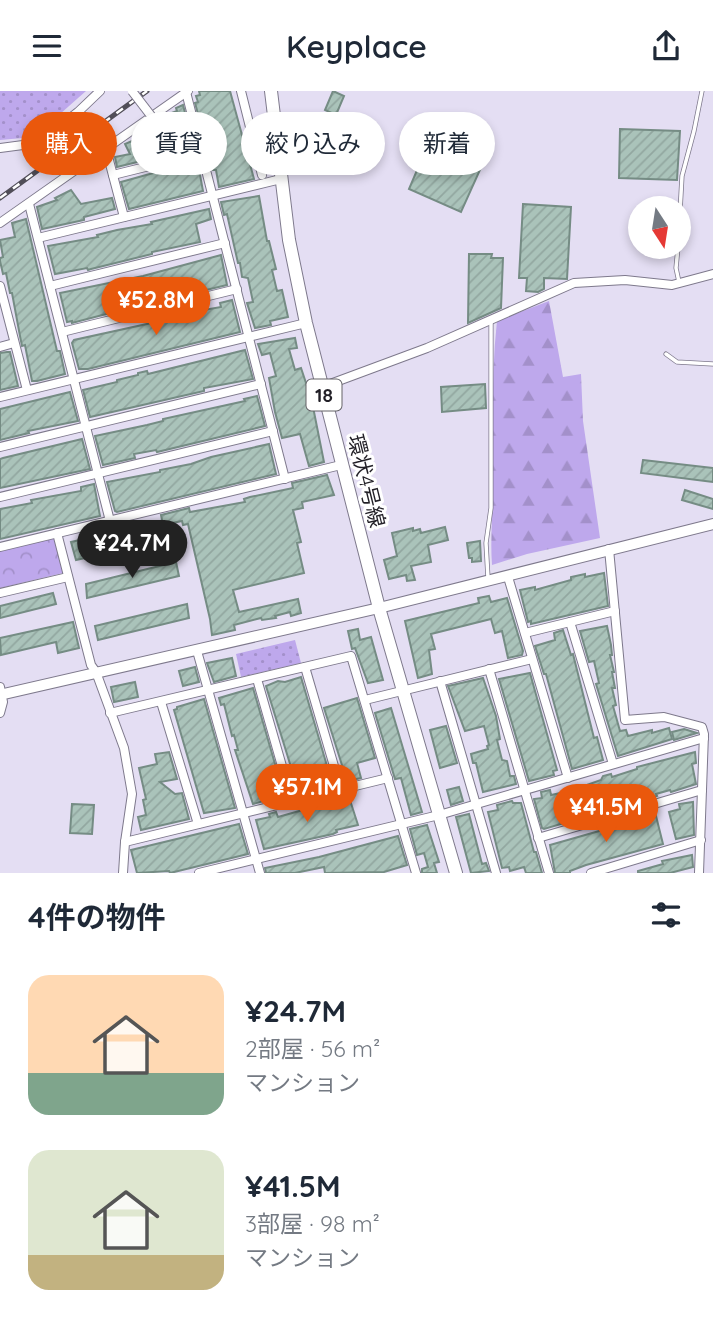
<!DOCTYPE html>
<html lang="ja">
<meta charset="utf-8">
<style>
:root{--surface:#fff;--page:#f2f2f3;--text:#1f2937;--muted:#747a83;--accent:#ea580c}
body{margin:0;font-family:Quicksand,"Noto Sans JP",sans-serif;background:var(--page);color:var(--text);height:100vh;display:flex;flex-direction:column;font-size:26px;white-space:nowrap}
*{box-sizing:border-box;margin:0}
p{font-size:23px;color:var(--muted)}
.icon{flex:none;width:38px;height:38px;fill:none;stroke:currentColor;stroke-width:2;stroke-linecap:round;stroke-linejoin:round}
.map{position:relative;height:782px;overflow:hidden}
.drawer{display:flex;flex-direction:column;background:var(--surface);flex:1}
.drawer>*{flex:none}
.top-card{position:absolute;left:21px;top:21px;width:672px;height:63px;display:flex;gap:14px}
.needle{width:46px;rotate:168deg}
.tools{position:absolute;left:628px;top:105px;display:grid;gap:14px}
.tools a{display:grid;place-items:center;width:63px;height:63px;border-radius:50%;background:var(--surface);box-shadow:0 4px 10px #0003;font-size:35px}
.price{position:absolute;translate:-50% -60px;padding:0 16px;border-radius:24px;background:var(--accent);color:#fff;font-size:23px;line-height:46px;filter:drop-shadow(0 2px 4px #0008)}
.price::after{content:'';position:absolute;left:50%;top:42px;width:21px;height:16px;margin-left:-10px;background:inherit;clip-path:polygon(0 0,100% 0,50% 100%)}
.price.selected{background:#222;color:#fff}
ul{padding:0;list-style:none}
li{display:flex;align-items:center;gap:21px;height:175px;padding:0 28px}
li span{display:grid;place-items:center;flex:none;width:196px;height:140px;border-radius:21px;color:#555}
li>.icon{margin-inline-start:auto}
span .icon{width:84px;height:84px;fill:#fffc;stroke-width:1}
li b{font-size:30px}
h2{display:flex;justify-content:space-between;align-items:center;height:84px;padding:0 28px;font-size:30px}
.tag{padding:0 24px;border-radius:32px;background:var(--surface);box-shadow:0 4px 10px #0003;font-size:24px;line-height:63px}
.tag.selected{background:var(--accent);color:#fff}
header{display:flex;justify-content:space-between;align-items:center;height:91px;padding:0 28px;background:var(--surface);font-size:32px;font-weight:600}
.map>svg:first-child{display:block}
.grass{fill:url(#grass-dots)}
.forest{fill:url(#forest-firs)}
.park{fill:url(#park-crowns)}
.building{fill:url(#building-hatch);stroke:#758c84;stroke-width:2}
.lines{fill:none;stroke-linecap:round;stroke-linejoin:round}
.lane-casing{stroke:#7e798c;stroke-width:5}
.street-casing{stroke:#7e798c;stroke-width:10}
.secondary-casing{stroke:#7e798c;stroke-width:12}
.primary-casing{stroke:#7e798c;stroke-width:14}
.lane{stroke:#fff;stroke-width:3.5}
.street{stroke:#fff;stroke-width:8}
.secondary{stroke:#fff;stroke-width:10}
.primary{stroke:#fff;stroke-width:12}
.rail-casing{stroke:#514e58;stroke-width:5}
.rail{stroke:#fff;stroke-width:2.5;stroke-dasharray:8;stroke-linecap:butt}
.street-bridge-casing{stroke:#7e798c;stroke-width:10;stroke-linecap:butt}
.street-bridge{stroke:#fff;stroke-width:8}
.labels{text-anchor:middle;stroke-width:6;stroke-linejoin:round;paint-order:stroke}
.shield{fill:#fff;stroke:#646267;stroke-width:2}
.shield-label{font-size:19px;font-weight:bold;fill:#211f26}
.street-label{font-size:21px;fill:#211f26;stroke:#fff}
</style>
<header><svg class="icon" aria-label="menu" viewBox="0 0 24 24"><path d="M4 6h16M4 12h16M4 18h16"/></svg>Keyplace<svg class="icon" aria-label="share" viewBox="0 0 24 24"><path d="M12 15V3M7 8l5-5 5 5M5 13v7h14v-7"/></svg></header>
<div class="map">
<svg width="713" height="782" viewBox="0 0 713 782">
<defs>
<pattern id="grass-dots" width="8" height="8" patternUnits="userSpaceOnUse" patternTransform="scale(1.75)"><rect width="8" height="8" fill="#bea8ec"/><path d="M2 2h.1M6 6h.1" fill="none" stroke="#a390ca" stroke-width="1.8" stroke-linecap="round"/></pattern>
<pattern id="forest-firs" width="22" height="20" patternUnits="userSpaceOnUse" patternTransform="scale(1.75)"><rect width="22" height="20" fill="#bea8ec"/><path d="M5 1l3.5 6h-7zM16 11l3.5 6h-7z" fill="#a390ca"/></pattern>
<pattern id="park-crowns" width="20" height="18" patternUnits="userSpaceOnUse" patternTransform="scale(1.75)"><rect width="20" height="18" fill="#bea8ec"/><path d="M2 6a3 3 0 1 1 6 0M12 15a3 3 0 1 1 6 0" fill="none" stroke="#a390ca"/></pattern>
<pattern id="building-hatch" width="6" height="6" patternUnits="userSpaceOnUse" patternTransform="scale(1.75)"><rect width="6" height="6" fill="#aac3ba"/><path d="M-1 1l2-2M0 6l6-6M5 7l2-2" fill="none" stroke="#92a7a0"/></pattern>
</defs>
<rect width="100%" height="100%" fill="#e4def3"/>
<g class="grass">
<path d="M0 0H86L34 46 0 49Z"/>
<path d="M295 549 301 572 241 586 236 563Z"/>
</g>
<path class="forest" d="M549 210 563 286 581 283 583 330 600 447 527 463 492 474C490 447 493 420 493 393 493 338 491 284 497 230Z"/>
<path class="park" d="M54 446 63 482 0 497V460Z"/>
<g class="building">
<path d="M199 0H230L254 88 219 96 216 79H213L211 72 216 71 212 55H207L195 12 198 11 196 5 200 4Z"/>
<path d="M333 0 344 5 336 24 325 19Z"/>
<path d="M183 14 194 57 117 76 115 66 130 63 125 53 146 44 145 41 165 31 164 25 177 20 176 17Z"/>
<path d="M435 37 488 61 461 121 409 98Z"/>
<path d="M620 38 680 40 677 89 619 87Z"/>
<path d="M193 71 194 74 198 73 203 100 129 118 121 91Z"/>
<path d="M71 99 81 113 112 107 115 118 84 126V129L42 138 37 116 57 109 55 107Z"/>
<path d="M259 105 267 150H269L276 178 272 179 277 200 282 199 288 226 270 230 271 234 255 237 247 212 253 211 248 187 242 186 240 172H238L227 123 224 124 221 111Z"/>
<path d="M523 113 571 116 567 188 544 187V198L538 201 526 200 527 187H519Z"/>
<path d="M209 118 211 128 196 133 200 151 152 161V163L91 178 88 179 87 177 55 183 48 155 98 146 97 144 117 139 152 133 151 131Z"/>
<path d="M26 128 57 260H60L65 283 37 290H32L25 254 22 255 20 245 12 202H10L6 182 3 183 0 170V167L3 166 0 149 15 146 12 132Z"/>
<path d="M469 163H492L491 167H503L501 217 468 232Z"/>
<path d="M221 164 227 194 139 215V213H132L113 217 114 221 72 232V230L67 231 60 202 143 185Z"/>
<path d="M232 209 240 241 88 278H79L72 252 74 249 188 224 187 222 221 216 220 212Z"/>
<path d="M295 247 297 257 289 258 295 279 301 277 308 298H313L315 305 311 306 324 371 309 375 300 343 282 347 275 321 269 287 276 285 270 262 262 264 258 253Z"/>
<path d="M245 259 253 288 204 297V300L90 326 83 299 117 291V289L138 284V282L147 280 148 283Z"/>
<path d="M7 261H10L18 295 0 299V262Z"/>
<path d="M485 293 486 317 442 321 441 296Z"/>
<path d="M70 301 78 330 28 340 29 342 0 349V318Z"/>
<path d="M257 305 265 335 157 361 156 359 134 363 135 367 103 374 95 345 147 334 163 330V328L245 310 244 308Z"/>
<path d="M82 348 90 378 0 397V368L3 367Z"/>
<path d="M269 353 276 383 117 421 115 420 107 391 160 381V379L191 373 211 366Z"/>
<path d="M643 369 713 377V391L641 382Z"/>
<path d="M327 384 334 404 302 411 303 417 293 419 301 451 297 452 304 482 233 499 239 521 298 508 301 522 291 525 290 521 275 525 276 527 262 529 261 527 234 534 235 539 212 544 210 528 188 433 183 434 182 430 163 434 161 424 189 417 190 421 245 411 244 408 250 406 293 397 292 392Z"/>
<path d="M94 393 100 425 0 448V418L32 412 31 409 81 400V396Z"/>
<path d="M685 399 713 408V418L682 409Z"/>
<path d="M160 430 164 449 76 469 71 451Z"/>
<path d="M445 436 448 449 428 454 431 471 411 475 415 489 407 490 406 484 389 488 384 469 397 465 392 442 413 437V440L420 438 421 442Z"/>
<path d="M480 450 481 470 472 471V467H469L467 452Z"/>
<path d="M176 471 179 485 87 507 86 493Z"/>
<path d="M604 482 608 515 531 533V530L528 531 520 499 535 496V499L571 489V486L585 483V486Z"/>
<path d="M53 502 56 513 0 527V515Z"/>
<path d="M489 505 491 511 507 507 523 560 522 564 508 567 502 540 495 542 491 528 431 543 435 558 429 559 432 583 418 587 405 530 479 512 478 507Z"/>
<path d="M187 513 189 527 98 549 95 535Z"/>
<path d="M73 531 79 557 58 562 56 551 1 564 0 547Z"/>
<path d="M607 535 611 554 612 564H610L614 581H612L615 597H612L616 614 613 615 620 640 626 639 628 645 652 639V642L669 637 672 648 618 665 596 593 599 592 594 570 589 571 580 540Z"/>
<path d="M358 538 360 549 371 546 383 589 368 592 355 557 352 558 348 540Z"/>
<path d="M563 539 571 564 573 563 594 647 597 646 603 669 572 678 546 583H544L535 555 555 549 554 542Z"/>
<path d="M232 567 236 585 214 591 207 572Z"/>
<path d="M195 576 199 591 183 595 179 580Z"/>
<path d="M530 582 557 679 553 680 554 684 529 690 499 588Z"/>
<path d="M301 586 332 692 299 702 266 595 278 590 285 591Z"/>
<path d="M483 587 496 625 500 648 497 649 502 669 507 670 510 685H514L516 693 483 701 476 672H473L471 663 488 658 487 655 489 654 484 635 465 640 448 595Z"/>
<path d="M135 591 138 606 114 611 111 596Z"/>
<path d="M253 597 284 704 253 713 235 659H238L234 644 232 645 224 613 221 614 219 607Z"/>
<path d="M357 607 375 667 357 672 361 687 347 690 324 617Z"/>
<path d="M204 608 235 717 204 722 174 619 177 618V616Z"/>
<path d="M391 617 422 721 411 724 401 687 395 688 375 622Z"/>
<path d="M446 635 457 672 440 677 430 639Z"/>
<path d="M684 638 697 642 674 649 672 641Z"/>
<path d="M169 661 177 688 160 691 175 703 182 702 189 728 141 739 138 726 146 724 143 709 146 708 139 677 157 673 155 663Z"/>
<path d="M695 661 696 672 692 673 696 693 671 701 670 699 656 703 657 705 544 738 542 737 534 708 542 707 541 701 550 699 551 704 570 700 601 689 603 685 611 683 612 686 637 678V676Z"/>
<path d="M459 696 463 710 451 714 447 699Z"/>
<path d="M349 706 358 734 336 739 337 741 333 743 264 758 256 729 270 726 269 723 276 721 278 726Z"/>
<path d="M512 710 513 712H521L534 761H536L542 782H526L524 776 510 780 509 776 502 777 488 721 498 719 497 714Z"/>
<path d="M693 711 694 744 676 748 669 721 680 718 679 713Z"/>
<path d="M72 713 94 714 92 743 70 742Z"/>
<path d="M655 721 663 753 586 774 570 780V782H555L550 754 645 727 648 725V722Z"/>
<path d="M469 723 482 773 486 772 489 780 471 782 456 726Z"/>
<path d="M239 733 248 763 170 782 169 780 137 782 131 759Z"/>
<path d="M427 734 439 771 434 772 437 782H422V778L428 776 424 762 417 764 411 742 410 738Z"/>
<path d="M398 745 407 774 384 781 325 782 324 776 295 782H266L265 777 319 766Z"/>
<path d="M692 764 693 776 670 782H638V780L663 773 662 770Z"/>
</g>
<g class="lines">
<g class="lane-casing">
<g id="lane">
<path d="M679 139 682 85 694 40 702 0"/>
<path d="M678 156 676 177 679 191"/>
<path d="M666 263 677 271 713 273"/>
<path d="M488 487 486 452 491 417V229"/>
</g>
</g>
<g class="street-casing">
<g id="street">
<path d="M241 0 262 84"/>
<path d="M186 1 285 388"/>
<path d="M0 57 38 52 78 21 100 0"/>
<path d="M106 58 124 126"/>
<path d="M113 84 202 62"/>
<path d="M29 113 110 430"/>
<path d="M0 132 188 0"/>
<path d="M38 147 281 88"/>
<path d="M0 195 27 299"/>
<path d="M50 195 225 152"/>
<path d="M62 241 237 198"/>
<path d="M0 256 14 252"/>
<path d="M322 296 427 257 574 192 625 189 672 194 713 183"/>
<path d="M0 306 306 232"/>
<path d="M0 356 261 293"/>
<path d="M0 406 273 340"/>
<path d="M57 442 91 574 96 581 124 657 132 703 125 751 123 782"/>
<path d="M0 456 341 374"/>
<path d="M609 458 625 629 664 626 702 636 704 643 699 782"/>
<path d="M508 486 568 687"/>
<path d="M0 502 68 486"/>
<path d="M570 531 613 673"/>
<path d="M525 542 615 520"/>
<path d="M197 560 260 782"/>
<path d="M305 576 341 699"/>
<path d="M489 578 549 782"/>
<path d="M257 588 292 710"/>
<path d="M440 590 496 782"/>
<path d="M0 596 3 611 0 622"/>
<path d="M365 609 532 568"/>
<path d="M161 611 198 733"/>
<path d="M110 622 351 565 416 782"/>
<path d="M538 747 702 699"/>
<path d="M125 751 388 687"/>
<path d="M199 782 439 724 704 647"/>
<path d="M591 782 701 749"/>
</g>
</g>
<g class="secondary-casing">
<path id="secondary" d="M0 604 379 517 713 433"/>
</g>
<g class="primary-casing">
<path id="primary" d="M271 0 289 149 306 232 379 517 456 782"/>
</g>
<use href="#lane" class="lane"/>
<use href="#street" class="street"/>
<use href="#secondary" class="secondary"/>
<use href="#primary" class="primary"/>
<g class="rail-casing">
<path id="rail" d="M0 107 147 0"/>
</g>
<use href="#rail" class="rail"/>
<g class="street-bridge-casing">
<path id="street-bridge" d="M132 0 152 26"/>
</g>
<use href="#street-bridge" class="street-bridge"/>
</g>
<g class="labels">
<rect class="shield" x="306.5" y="288.5" width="35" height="31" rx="5"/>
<g class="shield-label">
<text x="324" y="311">18</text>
</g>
<g class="street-label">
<text transform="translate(366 390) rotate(76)" y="7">環状4号線</text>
</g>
</g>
</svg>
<div class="tools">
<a><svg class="needle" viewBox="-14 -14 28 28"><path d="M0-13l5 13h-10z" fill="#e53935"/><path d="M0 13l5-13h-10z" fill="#747a83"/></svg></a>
</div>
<b class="price" style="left:156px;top:246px">¥52.8M</b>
<b class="price selected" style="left:132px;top:489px">¥24.7M</b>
<b class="price" style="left:307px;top:733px">¥57.1M</b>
<b class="price" style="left:606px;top:753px">¥41.5M</b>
<div class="top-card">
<a class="tag selected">購入</a>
<a class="tag">賃貸</a>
<a class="tag">絞り込み</a>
<a class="tag">新着</a>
</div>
</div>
<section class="drawer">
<h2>4件の物件<svg class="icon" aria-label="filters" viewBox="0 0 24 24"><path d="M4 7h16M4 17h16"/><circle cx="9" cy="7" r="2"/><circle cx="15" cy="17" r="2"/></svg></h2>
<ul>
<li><span style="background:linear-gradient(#ffd9b3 70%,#7fa58c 0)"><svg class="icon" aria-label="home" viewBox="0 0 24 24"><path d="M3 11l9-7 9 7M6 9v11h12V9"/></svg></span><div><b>¥24.7M</b><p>2部屋 · 56 m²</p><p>マンション</p></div></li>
<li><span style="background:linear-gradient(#dfe7d0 75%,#c2b280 0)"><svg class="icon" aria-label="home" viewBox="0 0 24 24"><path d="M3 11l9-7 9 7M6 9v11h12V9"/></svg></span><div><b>¥41.5M</b><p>3部屋 · 98 m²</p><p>マンション</p></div></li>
</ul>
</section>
